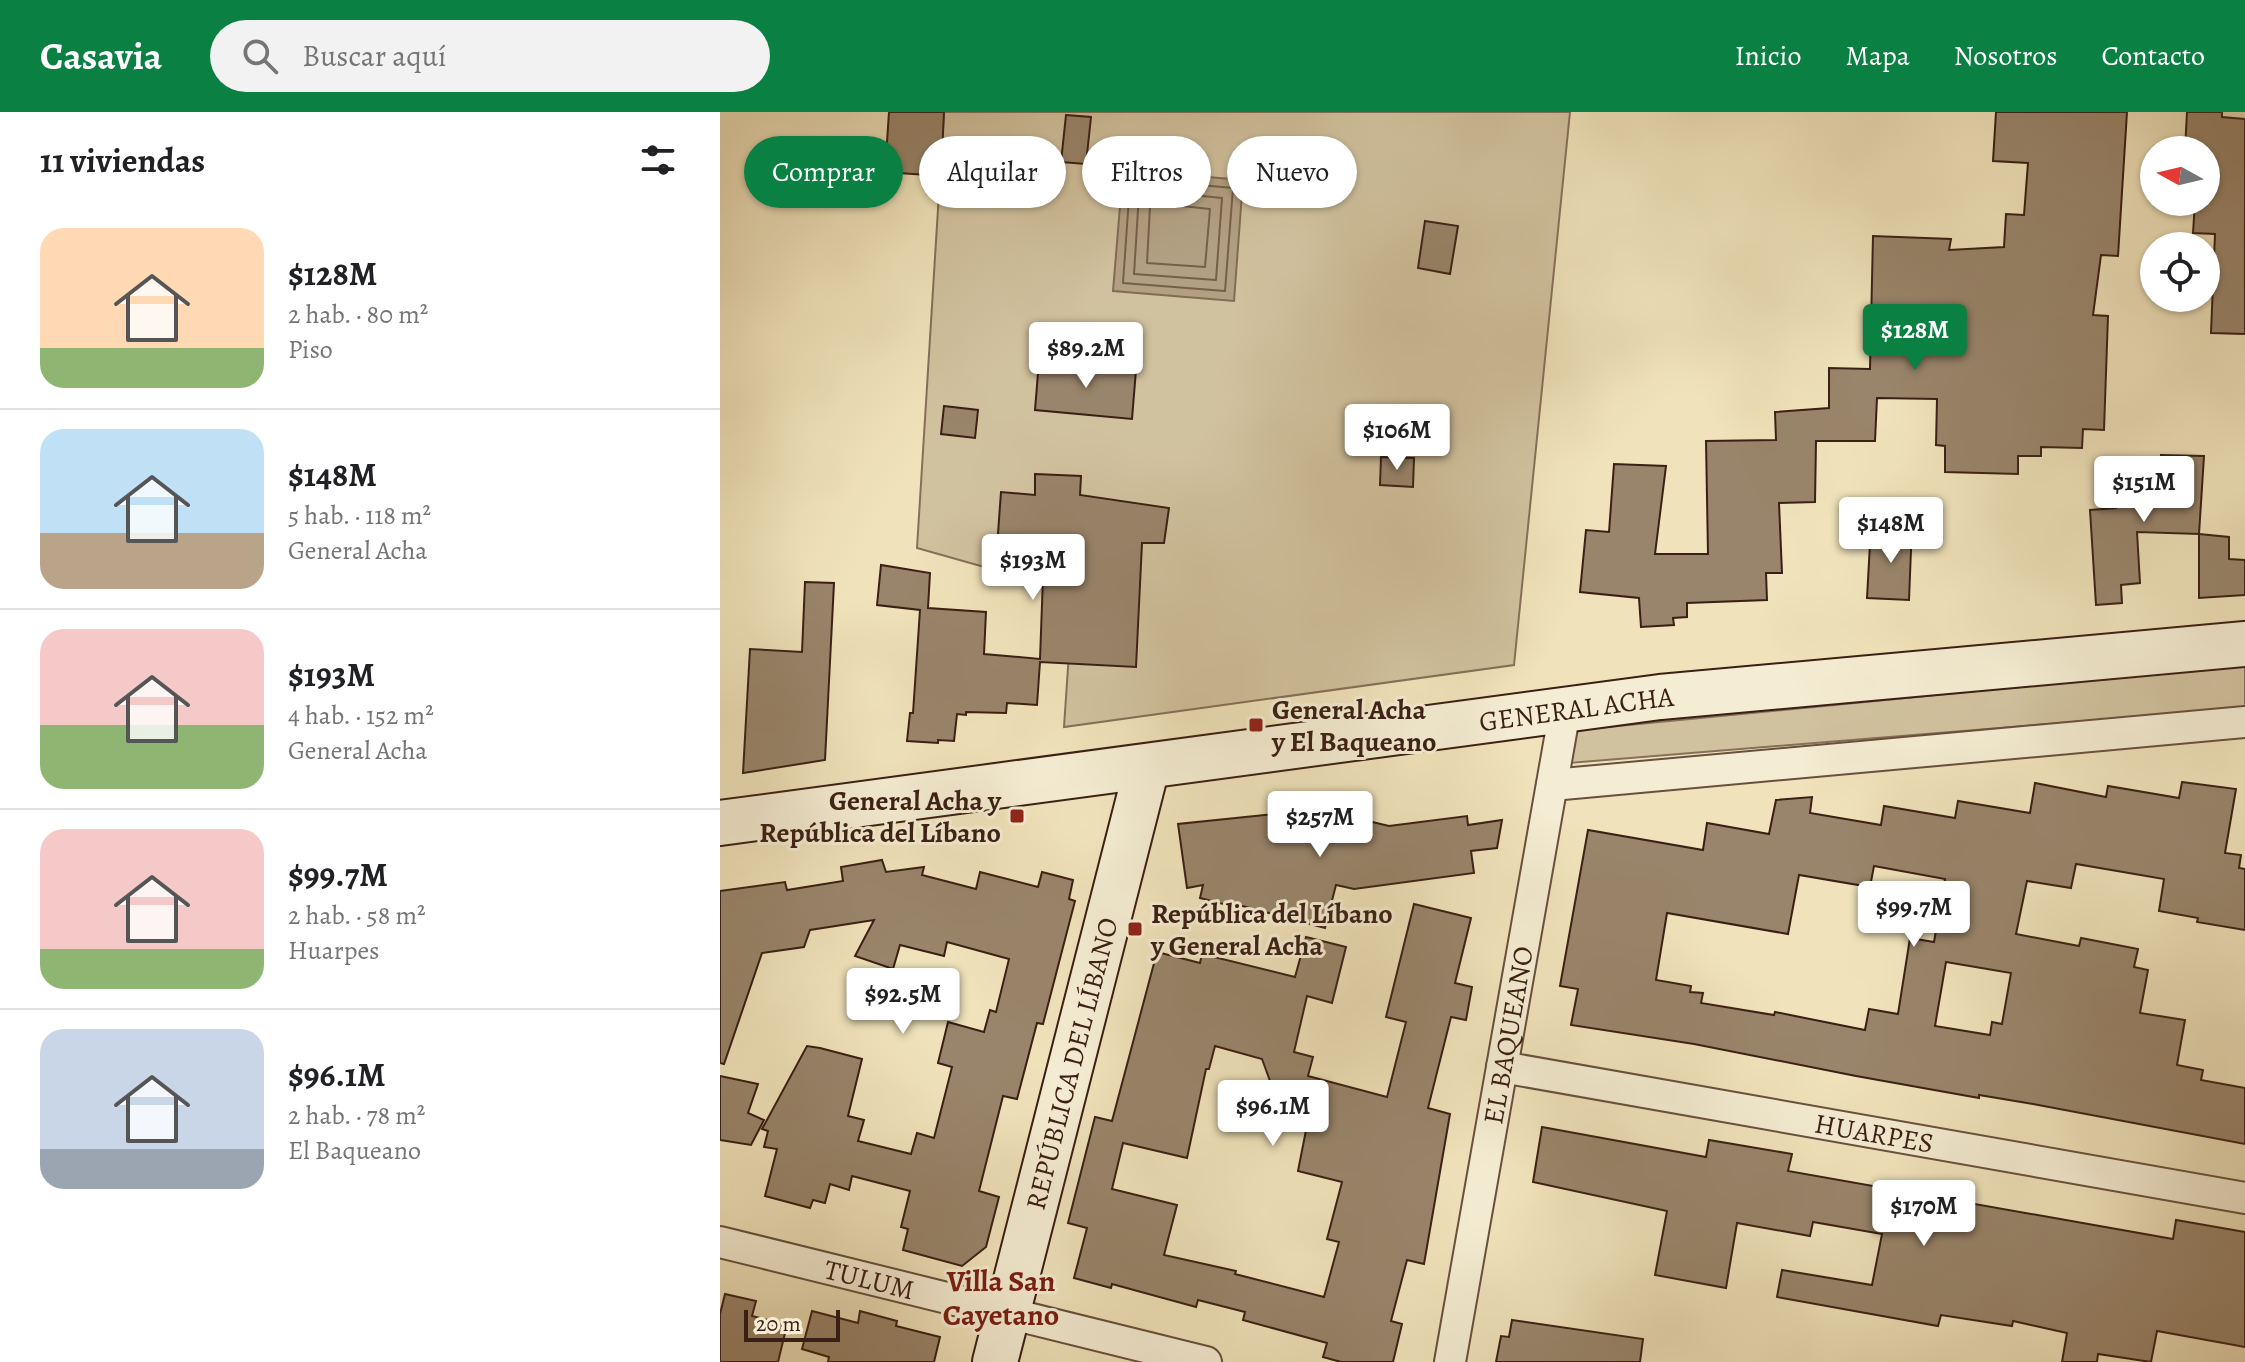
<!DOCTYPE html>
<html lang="es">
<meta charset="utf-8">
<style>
:root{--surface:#fff;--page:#f2f2f2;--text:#202124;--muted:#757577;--line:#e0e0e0;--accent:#0b8043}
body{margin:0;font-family:Alegreya,serif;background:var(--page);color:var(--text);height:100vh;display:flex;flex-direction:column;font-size:30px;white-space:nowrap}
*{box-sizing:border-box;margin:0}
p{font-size:26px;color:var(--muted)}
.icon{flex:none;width:44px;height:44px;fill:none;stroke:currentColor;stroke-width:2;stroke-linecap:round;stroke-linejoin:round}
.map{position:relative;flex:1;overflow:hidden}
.side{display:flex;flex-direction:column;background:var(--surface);width:720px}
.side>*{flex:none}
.hud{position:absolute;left:24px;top:24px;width:760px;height:72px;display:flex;gap:16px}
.needle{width:52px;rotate:278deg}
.buttons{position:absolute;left:1420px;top:24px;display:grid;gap:16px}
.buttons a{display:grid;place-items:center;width:80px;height:80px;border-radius:50%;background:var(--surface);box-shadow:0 2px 6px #0004;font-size:40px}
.scale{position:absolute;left:24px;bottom:20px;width:96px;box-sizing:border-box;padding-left:8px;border:4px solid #3a1f14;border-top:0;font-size:22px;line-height:28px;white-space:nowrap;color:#3a1f14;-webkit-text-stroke:6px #f5edd3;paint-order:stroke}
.price{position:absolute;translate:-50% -68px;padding:0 18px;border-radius:8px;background:#fff;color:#222;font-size:26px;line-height:52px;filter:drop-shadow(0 2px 4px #0008)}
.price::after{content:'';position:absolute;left:50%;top:48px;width:24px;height:18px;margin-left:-12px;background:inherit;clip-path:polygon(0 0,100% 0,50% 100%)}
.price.active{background:var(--accent);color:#fff}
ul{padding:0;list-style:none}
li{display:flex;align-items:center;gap:24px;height:200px;padding:0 40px}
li+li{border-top:2px solid var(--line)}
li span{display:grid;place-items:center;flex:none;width:224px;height:160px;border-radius:24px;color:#555}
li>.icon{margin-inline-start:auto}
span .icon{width:96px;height:96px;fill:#fffc;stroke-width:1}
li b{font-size:34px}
h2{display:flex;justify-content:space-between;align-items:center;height:96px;padding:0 40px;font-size:34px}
.pill{padding:0 28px;border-radius:36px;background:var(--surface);box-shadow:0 2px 6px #0004;font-size:28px;line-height:72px}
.pill.active{background:var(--accent);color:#fff}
header{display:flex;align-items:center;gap:48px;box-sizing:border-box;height:112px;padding:0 40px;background:var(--accent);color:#fff}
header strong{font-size:38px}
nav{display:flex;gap:44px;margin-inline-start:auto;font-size:28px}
.search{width:560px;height:72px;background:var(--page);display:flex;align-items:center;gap:20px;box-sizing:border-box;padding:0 28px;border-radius:44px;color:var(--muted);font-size:30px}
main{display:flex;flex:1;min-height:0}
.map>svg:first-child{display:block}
.green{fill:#d1c29f;stroke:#86705a;stroke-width:2}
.water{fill:#b2a082;stroke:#826c56;stroke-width:2}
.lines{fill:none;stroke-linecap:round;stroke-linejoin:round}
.shore{stroke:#76604b;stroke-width:2}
.building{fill:#99856b;stroke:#3a1f14;stroke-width:2;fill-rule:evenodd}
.street-casing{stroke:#68503e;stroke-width:34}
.secondary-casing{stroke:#3a1f14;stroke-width:48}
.street{stroke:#f5edd3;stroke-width:30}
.secondary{stroke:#f5edd3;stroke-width:44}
.poi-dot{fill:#8f2418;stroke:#f5edd3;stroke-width:3}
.labels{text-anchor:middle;stroke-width:6;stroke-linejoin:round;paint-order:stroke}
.poi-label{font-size:28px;font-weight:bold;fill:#3a1f14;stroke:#f5edd3;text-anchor:start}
.street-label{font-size:28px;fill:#3a1f14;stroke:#f5edd3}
.neighbourhood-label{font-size:30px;font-weight:bold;fill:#7a1f14;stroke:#f5edd3}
</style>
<header>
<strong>Casavia</strong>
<div class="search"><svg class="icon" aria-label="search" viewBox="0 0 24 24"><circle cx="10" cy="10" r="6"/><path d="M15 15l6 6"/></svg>Buscar aquí</div>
<nav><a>Inicio</a><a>Mapa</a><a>Nosotros</a><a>Contacto</a></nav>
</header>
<main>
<section class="side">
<h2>11 viviendas<svg class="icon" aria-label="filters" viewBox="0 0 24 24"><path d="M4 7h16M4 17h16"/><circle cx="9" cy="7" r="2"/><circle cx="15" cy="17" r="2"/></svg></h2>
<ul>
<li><span style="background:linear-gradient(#ffd9b3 75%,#8fb573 0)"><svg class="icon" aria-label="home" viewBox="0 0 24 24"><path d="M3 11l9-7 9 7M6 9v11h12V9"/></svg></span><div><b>$128M</b><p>2 hab. · 80 m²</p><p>Piso</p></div></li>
<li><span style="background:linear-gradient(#bfe0f5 65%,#b9a48a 0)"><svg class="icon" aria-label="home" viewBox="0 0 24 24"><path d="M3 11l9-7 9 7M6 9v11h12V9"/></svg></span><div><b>$148M</b><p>5 hab. · 118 m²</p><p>General Acha</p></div></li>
<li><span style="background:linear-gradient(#f6c9c9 60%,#8fb573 0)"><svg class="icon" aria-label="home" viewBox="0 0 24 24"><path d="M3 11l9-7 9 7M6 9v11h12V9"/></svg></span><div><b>$193M</b><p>4 hab. · 152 m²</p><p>General Acha</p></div></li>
<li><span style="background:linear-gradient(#f6c9c9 75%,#8fb573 0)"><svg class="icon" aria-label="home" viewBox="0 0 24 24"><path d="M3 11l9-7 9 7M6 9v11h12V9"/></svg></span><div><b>$99.7M</b><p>2 hab. · 58 m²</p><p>Huarpes</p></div></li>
<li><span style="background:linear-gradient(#c9d6e8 75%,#9aa5b1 0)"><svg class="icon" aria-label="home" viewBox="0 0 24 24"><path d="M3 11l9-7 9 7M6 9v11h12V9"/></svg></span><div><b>$96.1M</b><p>2 hab. · 78 m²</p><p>El Baqueano</p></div></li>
</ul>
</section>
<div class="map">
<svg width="1525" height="1250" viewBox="0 0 1525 1250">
<rect width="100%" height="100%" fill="#f0e3bb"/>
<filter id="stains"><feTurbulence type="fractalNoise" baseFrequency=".0025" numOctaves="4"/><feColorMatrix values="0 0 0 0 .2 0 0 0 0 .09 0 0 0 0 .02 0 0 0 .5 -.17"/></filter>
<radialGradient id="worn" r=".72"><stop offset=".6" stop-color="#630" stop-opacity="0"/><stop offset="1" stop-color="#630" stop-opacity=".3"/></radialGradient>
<g class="green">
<path d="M224 0H850L794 553 344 615 350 526 348 466 275 463V458L197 436Z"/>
<path d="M1525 553V596L849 651 857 618Z"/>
</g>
<path class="water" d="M403 58 523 68 514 189 393 179Z"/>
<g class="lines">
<g class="shore">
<path d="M414 67 513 76 505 179 403 171 410 71Z"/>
<path d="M423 78 502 86 496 168 414 162 419 82Z"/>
<path d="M434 91 490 97 485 155 427 151 430 95Z"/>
</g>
</g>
<g class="building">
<path d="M169 0H224L221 64 165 60Z"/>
<path d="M1276 0H1407L1398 144 1381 143 1373 203 1388 204 1384 318 1363 317 1362 336 1321 335V344H1298V362L1225 360V334L1216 333 1217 287 1157 286 1155 329H1096L1095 390 1059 391 1062 461H1046L1047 488 967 491V505L953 506 954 513 921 515 919 486 860 480 866 418 889 420 894 352 946 354 935 442H988L986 329 1056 328 1055 300 1109 296V256L1150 257 1153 124 1231 127 1229 138 1284 135 1286 102 1304 103 1308 51 1273 49Z"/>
<path d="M1467 0H1502V5L1525 7V222L1491 221 1495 122 1473 121 1475 90H1486V38H1465Z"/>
<path d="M346 3 371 5 366 52 341 50Z"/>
<path d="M705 109 738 114 730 162 698 156Z"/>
<path d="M319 249 416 258 412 307 315 298Z"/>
<path d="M224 294 258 298 255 326 221 322Z"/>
<path d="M1441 343 1484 344 1479 422 1417 420 1420 471 1401 473 1402 491 1376 493 1370 398 1396 396 1395 382 1440 379Z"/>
<path d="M661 345 694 346 693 375 660 373Z"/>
<path d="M315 362 361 364 360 383 449 396 444 431H422L416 555 320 550 317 593 287 591 286 601 246 600V603L237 602 234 629 218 628V631L187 629 190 601H193L200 498 157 493 161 453 210 461 208 496 266 500 264 542 320 547 323 465 275 463 281 380 315 383Z"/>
<path d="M1166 412 1192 413 1189 488 1147 486 1150 432 1164 433Z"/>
<path d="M1479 422 1509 425V447L1525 448V483L1479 486Z"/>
<path d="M85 470 114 471 105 648 23 661 30 537 82 540Z"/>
<path d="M1462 670 1516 677 1505 741 1521 743 1519 756 1525 757V818L1477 810 1478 806 1439 799 1444 767 1356 752 1351 776 1307 769 1296 822 1359 834 1361 826 1418 837 1414 855 1428 858 1420 901 1465 908 1457 953 1483 958 1481 968 1525 976V1032L1313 992 1259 983V986L1136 964 974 932 851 913 858 877 840 874 868 718 983 738 987 711 1049 722 1056 688 1092 685 1090 701 1161 713 1164 694 1235 706 1238 689 1310 701 1315 671 1386 685 1388 674 1459 686ZM1154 754 1225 767 1214 830 1190 826 1178 902 1149 897 1145 918 1055 900 1054 903 981 891 983 881 970 880 971 874 936 868 947 801 1068 822 1079 763 1150 775ZM1226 850 1291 861 1282 912 1272 910 1270 923 1215 914Z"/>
<path d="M593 698 590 709 644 722 648 709 669 714 747 704 748 713 782 708 777 736 751 739 754 761 634 777 616 773 605 816 515 792V795L480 786 483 773 467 776 458 712Z"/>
<path d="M162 748 166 760 204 755 202 763 256 777 260 760 318 775 322 760 353 768 349 787 355 789 323 912 317 911 297 987 283 984 259 1079 279 1085 266 1135 242 1154 183 1138 188 1117 181 1115 190 1079 132 1064 129 1078 110 1072 105 1091 93 1088 90 1096 45 1084 57 1037 44 1035 48 1019 42 1017 87 934 100 936 142 947 128 1004 144 1008 138 1029 191 1042 197 1021 214 1026 232 955 218 951 228 910 264 920 270 898 276 900 289 847 227 830 224 844 180 833 173 857 135 844 154 808 90 818 84 835 42 841 4 952 0 951V779L65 770 67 778 123 769 121 755Z"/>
<path d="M694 792 751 806 735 871 752 875 746 908 731 905 708 996 730 1002 704 1152 687 1148 671 1209 682 1212 673 1250H621L603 1245 607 1231 523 1208 525 1200 478 1188 476 1195 392 1172 391 1176 354 1166 367 1116 348 1111 375 1005 392 1009 437 840 480 851 482 842 575 865 586 825 626 835 612 891 587 884 574 940 593 945 588 964 667 985 686 910 666 905ZM495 934 542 947 550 969 564 972 558 995 589 1003 578 1059 622 1070 607 1127 619 1130 604 1185 515 1162 516 1159 444 1143 457 1093 392 1077 403 1031 467 1046 486 957H489Z"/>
<path d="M0 964 38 972 28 1001 44 1008 31 1033 0 1028Z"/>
<path d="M822 1015 986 1045 989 1028 1072 1042 1068 1059 1453 1127 1456 1108 1525 1120V1235L1437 1219 1431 1250 1378 1242 1377 1250H1342L1347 1221 1293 1209 1292 1214 1221 1203 1218 1214 1057 1185 1062 1158 1152 1173 1162 1122 1093 1110 1090 1124 1017 1111 1006 1176 935 1163 947 1099 813 1070Z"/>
<path d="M5 1182 36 1189 32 1204 67 1213 58 1250H0V1202Z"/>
<path d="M92 1199 138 1211 140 1199 177 1209 176 1214 220 1225 214 1250H108L109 1245 82 1237Z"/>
<path d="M792 1208 923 1227 920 1250H776L781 1224 789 1225Z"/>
</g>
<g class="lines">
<g class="street-casing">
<g id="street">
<path d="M832 673 1525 610"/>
<path id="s1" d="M782 955 1525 1086"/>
<path id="s2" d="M0 1130 486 1250"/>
<path id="s3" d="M730 1250 845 598"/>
</g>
</g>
<g class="secondary-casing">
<g id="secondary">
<path id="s4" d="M0 711 940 585 1525 532"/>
<path id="s5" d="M275 1250 427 655"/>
</g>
</g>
<use href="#street" class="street"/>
<use href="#secondary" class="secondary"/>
</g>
<g class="poi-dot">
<rect x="528" y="605" width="16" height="16" rx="4"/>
<rect x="289" y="696" width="16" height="16" rx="4"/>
<rect x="407" y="809" width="16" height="16" rx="4"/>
</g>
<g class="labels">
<g class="poi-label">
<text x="552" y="607">General Acha<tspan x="552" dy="32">y El Baqueano</tspan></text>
<text x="281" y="698" text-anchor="end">General Acha y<tspan x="281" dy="32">República del Líbano</tspan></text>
<text x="431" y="811">República del Líbano<tspan x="431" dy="32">y General Acha</tspan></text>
</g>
<g class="street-label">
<text dy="10" stroke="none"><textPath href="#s4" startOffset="864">GENERAL ACHA</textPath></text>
<text dy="10" stroke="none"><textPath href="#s3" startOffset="332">EL BAQUEANO</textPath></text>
<text dy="10" stroke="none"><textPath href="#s5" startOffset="308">REPÚBLICA DEL LÍBANO</textPath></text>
<text dy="10" stroke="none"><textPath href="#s1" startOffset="378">HUARPES</textPath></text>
<text dy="10" stroke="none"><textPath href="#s2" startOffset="154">TULUM</textPath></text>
</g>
<g class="neighbourhood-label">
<text x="281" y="1179">Villa San<tspan x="281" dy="34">Cayetano</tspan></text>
</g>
</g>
<rect width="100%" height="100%" filter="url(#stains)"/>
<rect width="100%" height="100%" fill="url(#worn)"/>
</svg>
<div class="buttons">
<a><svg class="needle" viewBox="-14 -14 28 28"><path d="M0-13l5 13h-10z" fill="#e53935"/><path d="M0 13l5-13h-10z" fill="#757577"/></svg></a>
<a><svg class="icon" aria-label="locate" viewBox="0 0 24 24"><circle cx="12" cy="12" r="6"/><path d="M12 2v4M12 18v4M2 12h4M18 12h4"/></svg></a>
</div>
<div class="scale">20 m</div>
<b class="price active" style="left:1195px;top:260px">$128M</b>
<b class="price" style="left:366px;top:278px">$89.2M</b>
<b class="price" style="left:677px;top:360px">$106M</b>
<b class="price" style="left:1424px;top:412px">$151M</b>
<b class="price" style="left:1171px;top:453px">$148M</b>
<b class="price" style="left:313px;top:490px">$193M</b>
<b class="price" style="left:600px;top:747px">$257M</b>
<b class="price" style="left:1194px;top:837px">$99.7M</b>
<b class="price" style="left:183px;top:924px">$92.5M</b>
<b class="price" style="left:553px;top:1036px">$96.1M</b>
<b class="price" style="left:1204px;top:1136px">$170M</b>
<div class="hud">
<a class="pill active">Comprar</a>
<a class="pill">Alquilar</a>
<a class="pill">Filtros</a>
<a class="pill">Nuevo</a>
</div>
</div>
</main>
